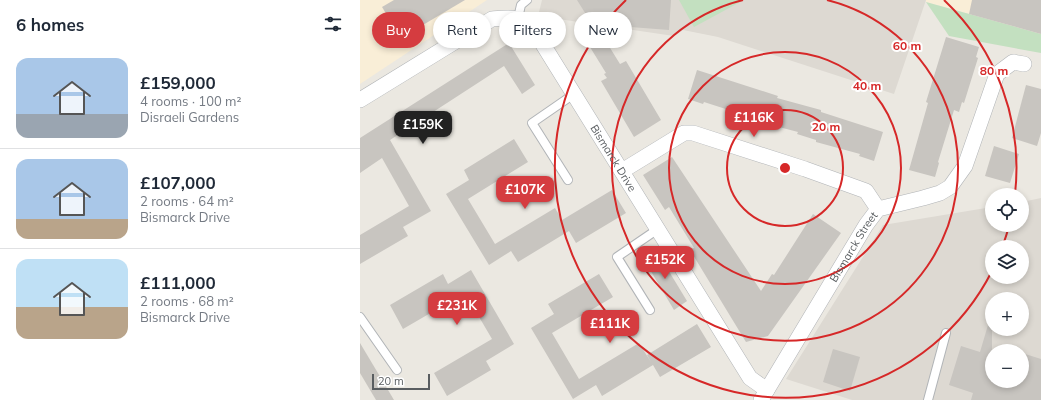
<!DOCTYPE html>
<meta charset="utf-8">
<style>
:root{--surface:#fff;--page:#f2f2f3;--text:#1f2937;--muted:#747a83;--line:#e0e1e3;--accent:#d53c40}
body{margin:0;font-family:Mulish,sans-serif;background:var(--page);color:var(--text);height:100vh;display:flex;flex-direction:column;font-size:15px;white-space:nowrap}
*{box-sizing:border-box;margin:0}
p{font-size:13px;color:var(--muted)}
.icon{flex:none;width:22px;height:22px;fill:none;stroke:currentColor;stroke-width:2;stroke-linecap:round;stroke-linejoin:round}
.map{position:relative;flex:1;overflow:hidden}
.panel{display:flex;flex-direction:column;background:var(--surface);width:360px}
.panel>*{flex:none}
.hud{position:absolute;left:12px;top:12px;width:380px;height:36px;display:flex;gap:8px}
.tools{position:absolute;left:625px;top:188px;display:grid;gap:8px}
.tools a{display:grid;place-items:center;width:44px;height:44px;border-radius:50%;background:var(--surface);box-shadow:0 2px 6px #0003;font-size:20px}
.scale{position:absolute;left:12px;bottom:10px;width:58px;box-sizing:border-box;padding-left:4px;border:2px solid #595d60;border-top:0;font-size:11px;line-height:14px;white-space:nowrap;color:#595d60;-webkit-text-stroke:3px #fff;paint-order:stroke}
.price{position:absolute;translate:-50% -34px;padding:0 9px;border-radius:8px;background:var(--accent);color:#fff;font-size:13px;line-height:26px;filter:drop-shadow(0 1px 2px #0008)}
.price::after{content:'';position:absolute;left:50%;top:24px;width:12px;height:9px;margin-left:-6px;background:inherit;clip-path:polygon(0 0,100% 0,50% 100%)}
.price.selected{background:#222;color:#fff}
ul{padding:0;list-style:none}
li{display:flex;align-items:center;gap:12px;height:100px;padding:0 16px}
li+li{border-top:1px solid var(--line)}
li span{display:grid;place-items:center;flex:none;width:112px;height:80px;border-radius:12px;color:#555}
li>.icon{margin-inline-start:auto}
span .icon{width:48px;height:48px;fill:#fffc;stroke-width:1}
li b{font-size:17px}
h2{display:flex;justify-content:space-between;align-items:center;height:48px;padding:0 16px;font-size:17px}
.pill{padding:0 14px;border-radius:18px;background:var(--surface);box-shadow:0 2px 6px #0003;font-size:14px;line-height:36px}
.pill.selected{background:var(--accent);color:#fff}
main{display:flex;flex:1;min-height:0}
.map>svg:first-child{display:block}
.commercial{fill:#f9eed7}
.education{fill:#ddd9d2;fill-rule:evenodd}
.green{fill:#c3e0c0}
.building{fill:#c8c5c0}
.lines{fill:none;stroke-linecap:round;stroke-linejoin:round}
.service-casing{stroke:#b1b4b7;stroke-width:10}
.minor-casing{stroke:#b1b4b7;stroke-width:16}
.service{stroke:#fff;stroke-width:8}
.minor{stroke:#fff;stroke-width:15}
.ring{fill:none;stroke:#d62828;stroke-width:2}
.labels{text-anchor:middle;stroke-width:4;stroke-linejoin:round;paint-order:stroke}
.street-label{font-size:11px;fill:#595d60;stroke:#fff}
.centre{fill:#d62828;stroke:#fff;stroke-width:2}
.ring-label{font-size:12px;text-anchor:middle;font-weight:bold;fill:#d62828;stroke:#fff;stroke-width:4;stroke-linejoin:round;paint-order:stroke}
</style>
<main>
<section class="panel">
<h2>6 homes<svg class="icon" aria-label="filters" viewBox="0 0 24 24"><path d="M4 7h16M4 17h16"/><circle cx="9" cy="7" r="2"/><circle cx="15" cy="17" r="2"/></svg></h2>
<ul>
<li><span style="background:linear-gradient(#a9c7e8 70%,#9aa5b1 0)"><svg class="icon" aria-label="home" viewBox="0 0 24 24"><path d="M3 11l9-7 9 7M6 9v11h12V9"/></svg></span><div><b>£159,000</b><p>4 rooms · 100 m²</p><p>Disraeli Gardens</p></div></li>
<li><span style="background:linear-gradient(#a9c7e8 75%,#b9a48a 0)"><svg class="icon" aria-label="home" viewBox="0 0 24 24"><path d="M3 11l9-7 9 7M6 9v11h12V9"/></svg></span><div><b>£107,000</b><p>2 rooms · 64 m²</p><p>Bismarck Drive</p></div></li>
<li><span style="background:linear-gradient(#bfe0f5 60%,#b9a48a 0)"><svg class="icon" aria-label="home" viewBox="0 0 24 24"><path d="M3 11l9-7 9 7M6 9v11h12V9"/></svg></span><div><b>£111,000</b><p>2 rooms · 68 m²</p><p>Bismarck Drive</p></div></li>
</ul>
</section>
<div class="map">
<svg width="681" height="400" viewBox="0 0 681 400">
<rect width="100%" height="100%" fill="#ebe8e1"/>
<g class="commercial">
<path d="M0 0H127L0 84Z"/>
<path d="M566 0H681V34L566 2Z"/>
</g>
<g class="education">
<path d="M182 0H566L534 94 358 37 323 30 314 36 178 16Z"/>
<path d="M681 198V400H492L426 379 523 225 632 207V225H662V202ZM632 247H662V277H632ZM632 299H662V329H632ZM632 351H662V381H632Z"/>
</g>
<g class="green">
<path d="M319 0H384L334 27Z"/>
<path d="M566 2 681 34V53L589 36Z"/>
</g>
<g class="building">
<path d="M34 0H105L41 38 22 7Z"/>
<path d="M217 0H311L309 30 232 24Z"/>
<path d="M612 0H681V34L609 14Z"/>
<path d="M239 30 260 64 266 61 301 120 274 137 241 81 247 78 244 74 246 73 225 39Z"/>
<path d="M586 37 619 47 616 57 618 58 604 103 602 102 599 112 594 110 578 162 579 163 575 177 549 170 568 103 566 102Z"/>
<path d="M149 43 175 85 162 94 144 66 30 140 71 211 43 227 48 236 0 264V235L49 206 22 158 0 173V138Z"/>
<path d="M337 70 418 96 417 98 461 110V112L523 132 514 161 499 156 500 154 456 142V140L437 134 438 132 393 120 371 113 372 111 344 102 343 104 328 99Z"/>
<path d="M666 85 681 89V133L677 146 652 138Z"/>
<path d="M154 139 168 162 108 199 135 244 195 208 207 228 202 220 252 190 266 213 216 243 209 231 158 262 151 251 129 265 86 194 109 180 104 170Z"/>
<path d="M634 146 659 154 650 183 625 176Z"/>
<path d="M312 157 401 291 412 274 414 275 453 214 481 233 408 336 386 342 330 250 334 248 309 207 305 210 283 175Z"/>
<path d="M296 250 327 301 314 310 283 258Z"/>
<path d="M111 270 154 344 126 361 131 370 87 396 74 373 132 339 105 293 43 329 30 305 83 274 88 284Z"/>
<path d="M239 274 253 297 192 333 219 379 279 343 291 362 287 355 337 324 351 347 300 377 293 365 242 396 236 385 213 399 171 328 194 314 188 304Z"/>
<path d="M628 325 632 326V381H662V353L681 359V400H611L613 393 589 385 601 346 620 352Z"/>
<path d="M0 343 34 400H16L0 373Z"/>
<path d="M473 349 500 357 490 391 463 382Z"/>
</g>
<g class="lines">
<g class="service-casing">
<g id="service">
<path d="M158 18 161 5 167 0"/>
<path d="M208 180 172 123 214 94"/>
<path d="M290 310 257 257 298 229"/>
<path d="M0 317 37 370"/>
<path d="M568 400 586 333"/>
</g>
</g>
<g class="minor-casing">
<g id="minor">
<path id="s1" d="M0 100 132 19C153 17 158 16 174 30L390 378 407 390"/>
<path d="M262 171 324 133H333L445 169 506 191 518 209"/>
<path id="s2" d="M401 400 506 225 518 209 563 198 580 193 590 187 605 166 637 74 653 62 664 64"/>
</g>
</g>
<use href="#service" class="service"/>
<use href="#minor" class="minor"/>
</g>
<g class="ring">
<circle cx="425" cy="168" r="58"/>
<circle cx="425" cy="168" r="116"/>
<path d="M467 0A173 173 0 1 1 383 0"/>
<path d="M649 226A231 231 0 0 1 643 245M632 271A231 231 0 1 1 266 0M584 0A231 231 0 0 1 655 194"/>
</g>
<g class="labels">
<g class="street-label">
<text dy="4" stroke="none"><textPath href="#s1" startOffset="351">Bismarck Drive</textPath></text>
<text dy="4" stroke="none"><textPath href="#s2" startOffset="179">Bismarck Street</textPath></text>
</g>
</g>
<circle cx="425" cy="168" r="6" class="centre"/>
<g class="ring-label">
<text x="547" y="50">60 m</text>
<text x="634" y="75">80 m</text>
<text x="507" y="90">40 m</text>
<text x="466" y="131">20 m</text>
</g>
</svg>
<div class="tools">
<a><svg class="icon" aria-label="locate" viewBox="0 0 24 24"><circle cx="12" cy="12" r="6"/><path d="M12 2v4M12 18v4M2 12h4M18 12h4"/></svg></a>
<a><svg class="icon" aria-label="layers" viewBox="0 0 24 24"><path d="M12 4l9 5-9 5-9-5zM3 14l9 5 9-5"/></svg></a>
<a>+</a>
<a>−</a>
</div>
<div class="scale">20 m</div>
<b class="price" style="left:394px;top:138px">£116K</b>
<b class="price selected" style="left:63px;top:145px">£159K</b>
<b class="price" style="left:165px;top:210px">£107K</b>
<b class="price" style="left:305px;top:280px">£152K</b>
<b class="price" style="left:97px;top:326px">£231K</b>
<b class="price" style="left:250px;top:344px">£111K</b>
<div class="hud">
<a class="pill selected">Buy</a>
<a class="pill">Rent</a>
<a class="pill">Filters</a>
<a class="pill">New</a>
</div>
</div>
</main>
